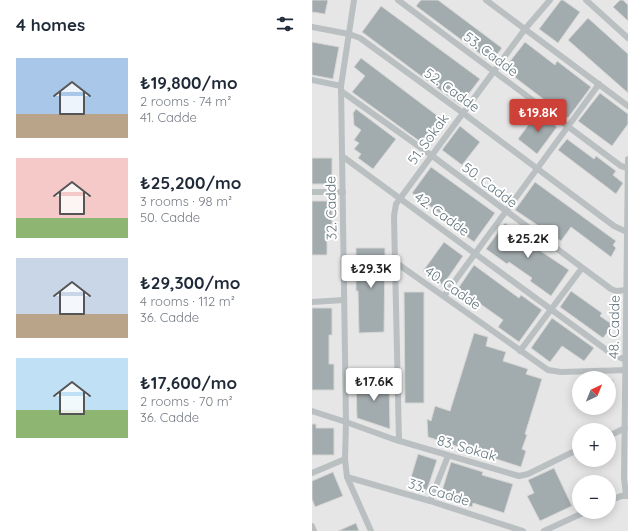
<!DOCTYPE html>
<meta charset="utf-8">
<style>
:root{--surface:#fff;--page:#f2f2f3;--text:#1f2937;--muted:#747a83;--accent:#ce4138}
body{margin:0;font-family:Quicksand,sans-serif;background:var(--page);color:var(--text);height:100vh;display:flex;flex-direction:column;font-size:15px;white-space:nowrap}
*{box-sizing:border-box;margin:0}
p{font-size:13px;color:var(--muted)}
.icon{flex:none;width:22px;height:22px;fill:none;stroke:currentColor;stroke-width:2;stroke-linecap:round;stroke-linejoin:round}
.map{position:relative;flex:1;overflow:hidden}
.details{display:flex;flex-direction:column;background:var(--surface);width:312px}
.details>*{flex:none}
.needle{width:26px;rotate:43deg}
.buttons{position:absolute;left:260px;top:371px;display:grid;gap:8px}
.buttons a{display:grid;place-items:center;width:44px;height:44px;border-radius:50%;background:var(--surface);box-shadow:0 2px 10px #0003;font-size:20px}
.price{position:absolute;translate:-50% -34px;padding:0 9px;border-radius:4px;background:#fff;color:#222;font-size:13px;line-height:26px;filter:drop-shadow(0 1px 2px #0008)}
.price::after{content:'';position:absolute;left:50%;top:24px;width:12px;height:9px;margin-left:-6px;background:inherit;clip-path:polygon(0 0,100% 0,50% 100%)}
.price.active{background:var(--accent);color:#fff}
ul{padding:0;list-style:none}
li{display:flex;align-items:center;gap:12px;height:100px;padding:0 16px}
li span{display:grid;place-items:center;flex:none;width:112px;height:80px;border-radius:0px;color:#555}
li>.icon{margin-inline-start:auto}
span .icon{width:48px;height:48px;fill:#fffc;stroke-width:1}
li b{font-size:17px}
h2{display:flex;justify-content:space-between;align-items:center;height:48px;padding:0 16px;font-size:17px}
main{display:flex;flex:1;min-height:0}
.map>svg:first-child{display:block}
.built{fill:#e5e6e5;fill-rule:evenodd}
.building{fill:#a2abae;stroke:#d6d6d4}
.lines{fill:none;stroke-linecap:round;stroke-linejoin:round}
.minor{stroke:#babfc1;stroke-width:6}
.labels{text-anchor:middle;stroke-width:4;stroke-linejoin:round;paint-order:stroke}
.street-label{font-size:14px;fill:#67787f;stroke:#fff}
</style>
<main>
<section class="details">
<h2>4 homes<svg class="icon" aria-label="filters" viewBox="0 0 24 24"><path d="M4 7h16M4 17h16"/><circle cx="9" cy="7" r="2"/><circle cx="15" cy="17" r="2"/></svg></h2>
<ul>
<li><span style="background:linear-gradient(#a9c7e8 70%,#b9a48a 0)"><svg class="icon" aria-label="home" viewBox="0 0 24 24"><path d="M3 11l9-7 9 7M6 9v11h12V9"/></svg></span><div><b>₺19,800/mo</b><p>2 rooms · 74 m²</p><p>41. Cadde</p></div></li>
<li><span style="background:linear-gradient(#f6c9c9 75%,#8fb573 0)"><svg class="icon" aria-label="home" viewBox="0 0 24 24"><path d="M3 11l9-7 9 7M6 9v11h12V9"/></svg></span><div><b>₺25,200/mo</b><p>3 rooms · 98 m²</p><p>50. Cadde</p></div></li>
<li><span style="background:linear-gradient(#c9d6e8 70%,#b9a48a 0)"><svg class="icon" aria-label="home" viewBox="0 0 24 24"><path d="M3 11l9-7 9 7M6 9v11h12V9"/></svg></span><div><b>₺29,300/mo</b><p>4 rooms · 112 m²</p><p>36. Cadde</p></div></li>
<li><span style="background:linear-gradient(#bfe0f5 65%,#8fb573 0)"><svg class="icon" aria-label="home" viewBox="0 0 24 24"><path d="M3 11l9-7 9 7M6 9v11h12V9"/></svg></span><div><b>₺17,600/mo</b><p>2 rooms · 70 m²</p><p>36. Cadde</p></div></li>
</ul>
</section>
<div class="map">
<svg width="316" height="531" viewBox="0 0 316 531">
<rect width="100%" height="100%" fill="#f5f4f1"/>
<path class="built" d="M0 0H316V531H0ZM267 378H297V408H267ZM267 430H297V460H267ZM267 482H297V512H267Z"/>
<g class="building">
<path d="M0 0H16L13 14 0 12Z"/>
<path d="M109 0H126L190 48 179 62 104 6Z"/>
<path d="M249 0H251L268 12 246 43 227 29Z"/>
<path d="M308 0H311L316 5V21L301 7Z"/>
<path d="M69 6 168 79 148 105 50 32Z"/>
<path d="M276 18 316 54V93L256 40Z"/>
<path d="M0 42 27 47 21 79 0 75Z"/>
<path d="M213 42 243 65 245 61 279 87 256 118 192 69Z"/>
<path d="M49 58 135 123 117 148 40 92 53 76 42 67Z"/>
<path d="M288 93 316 114V124L300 146 266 121Z"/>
<path d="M44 109 84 139 61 169 46 158 49 154 42 149 47 143 42 140 49 130 42 125 41 113Z"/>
<path d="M226 112 245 127 225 154 206 139Z"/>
<path d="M148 126 168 142 150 165 130 150Z"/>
<path d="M255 139 282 159 284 156 304 171 301 175 311 183 304 194 246 150Z"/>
<rect x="0" y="158" width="20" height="26"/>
<path d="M119 167 183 213 162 242 142 227 144 225 100 193Z"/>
<path d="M223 182 304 241 301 245 304 248 299 257 259 227 249 241 203 210Z"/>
<path d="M0 201H20V226H15V255H0Z"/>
<path d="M193 223 214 238 212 240 257 270 239 296 218 281 220 278 197 262 195 264 174 249Z"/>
<path d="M132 242 151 256 131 285 111 271Z"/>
<path d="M44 248H73L72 332 47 333 46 291H44Z"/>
<path d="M162 265 207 298 209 295 230 310 207 342 186 327 191 320 167 303 164 308 143 293Z"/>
<path d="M259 291 290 313 288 316 301 325 291 338 248 307Z"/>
<path d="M92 292H112V403H93Z"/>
<path d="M0 308H20V335H17V364H22V390H0Z"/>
<path d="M240 318 282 348 272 361 250 346 238 362 219 348Z"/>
<path d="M162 333 176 337 174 346 194 352 191 361 216 369 214 374 230 379 213 434 215 435 210 449 214 451 209 467 116 437 115 419 119 421 123 406 138 411Z"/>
<path d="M77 380 78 429 45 418 44 381Z"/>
<path d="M297 380H301L302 397H297Z"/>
<path d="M0 424H4V428H22V455H0Z"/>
<path d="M106 454 125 460 115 490 97 484Z"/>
<path d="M139 462 171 472 170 475 201 484 192 513 161 503 160 507 128 497Z"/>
<path d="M242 468 260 506 228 521 215 496 222 493 216 480Z"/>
<path d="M21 472 31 496 3 507 0 499V481Z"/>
<path d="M44 523 47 531H26Z"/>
</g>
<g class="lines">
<g class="minor">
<path d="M42 0 29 86 34 422 33 459 35 477 59 531"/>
<path d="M86 0 309 166 316 168"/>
<path d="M174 0 316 106"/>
<path d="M238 0 213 29 84 204 82 216 83 262 236 370 249 372 316 370"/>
<path d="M274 0 316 38"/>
<path d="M0 27 37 34 48 38 151 113 302 226 315 232"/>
<path d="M0 80 29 86"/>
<path d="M29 91 119 155 299 289 304 291 316 290"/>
<path d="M30 156 300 354 314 360"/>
<path d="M0 192H31"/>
<path d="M83 262 87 441"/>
<path d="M132 296 287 84"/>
<path d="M0 302 32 300"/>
<path d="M208 351 270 268"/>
<path d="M0 411 34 422 81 439 207 476 216 474 267 449"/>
<path d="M297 436 313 428"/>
<path d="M0 473 33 459"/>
<path d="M35 477 118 501 211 531"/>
<path d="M314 496 312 478 316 159"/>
<path d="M118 501 136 456"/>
<path d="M297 501 309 496H316"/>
<path d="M0 526 2 531"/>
<path d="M232 531 273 512"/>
</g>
</g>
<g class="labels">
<g class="street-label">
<text transform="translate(179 54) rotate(37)" y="5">53. Cadde</text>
<text transform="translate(140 90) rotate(36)" y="5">52. Cadde</text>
<text transform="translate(116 139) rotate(-54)" y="5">51. Sokak</text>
<text transform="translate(178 185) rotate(37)" y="5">50. Cadde</text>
<text transform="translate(19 208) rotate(-91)" y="5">32. Cadde</text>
<text transform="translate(130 214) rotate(36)" y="5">42. Cadde</text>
<text transform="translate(141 288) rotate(35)" y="5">40. Cadde</text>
<text transform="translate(302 327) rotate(-89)" y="5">48. Cadde</text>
<text transform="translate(155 448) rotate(16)" y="5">83. Sokak</text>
<text transform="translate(127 492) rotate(17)" y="5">33. Cadde</text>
</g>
</g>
</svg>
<div class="buttons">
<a><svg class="needle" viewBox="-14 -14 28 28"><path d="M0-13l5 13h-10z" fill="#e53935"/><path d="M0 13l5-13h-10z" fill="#747a83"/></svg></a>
<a>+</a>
<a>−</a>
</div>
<b class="price active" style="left:226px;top:133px">₺19.8K</b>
<b class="price" style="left:216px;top:259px">₺25.2K</b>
<b class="price" style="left:59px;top:289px">₺29.3K</b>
<b class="price" style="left:62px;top:402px">₺17.6K</b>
</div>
</main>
